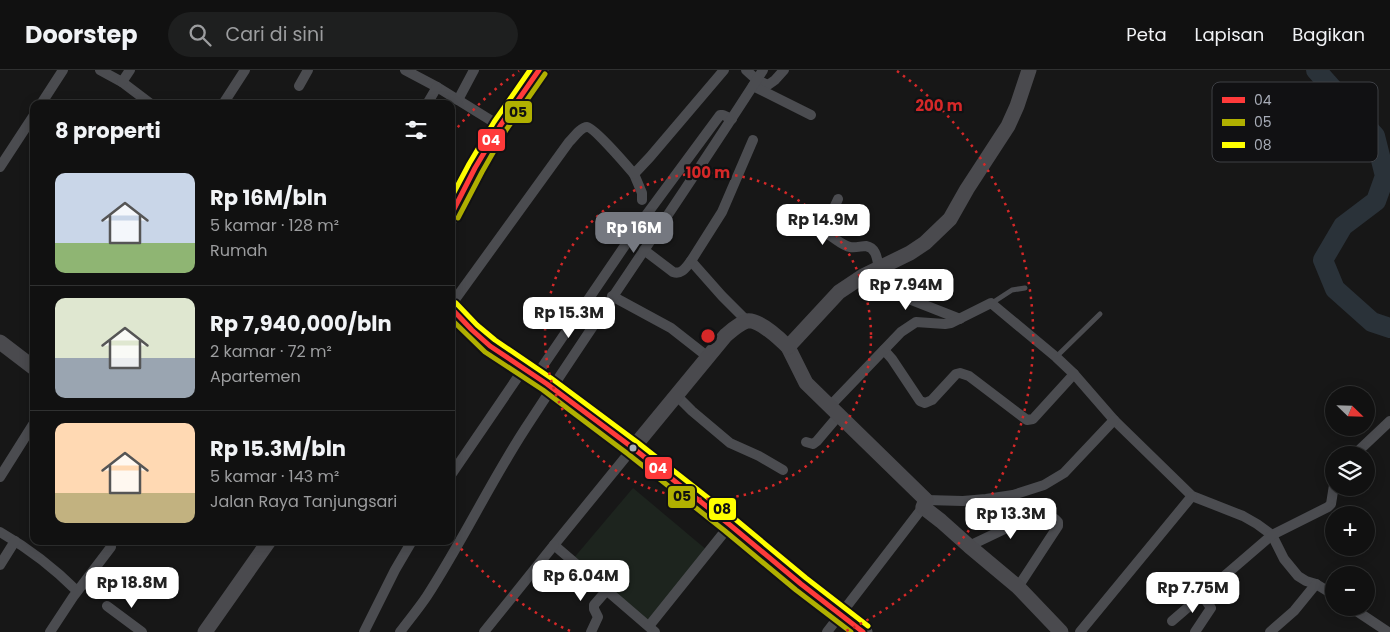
<!DOCTYPE html>
<html lang="id">
<meta charset="utf-8">
<style>
:root{--surface:#111;--page:#1e1f1f;--text:#f1f3f6;--muted:#9c9d9f;--line:#303131;--accent:#757880}
body{margin:0;font-family:Poppins,sans-serif;background:var(--page);color:var(--text);height:100vh;display:flex;flex-direction:column;font-size:19px;white-space:nowrap}
*{box-sizing:border-box;margin:0}
p{font-size:16px;color:var(--muted)}
.icon{flex:none;width:28px;height:28px;fill:none;stroke:currentColor;stroke-width:2;stroke-linecap:round;stroke-linejoin:round}
.map{position:relative;flex:1;overflow:hidden}
.details{position:absolute;left:30px;top:30px;width:425px;height:445px;display:flex;flex-direction:column;background:var(--surface);border-radius:10px;box-shadow:0 2px 12px #0003,0 0 0 1px var(--line)}
.details>*{flex:none}
.needle{width:32px;rotate:113deg}
.fabs{position:absolute;left:1325px;top:316px;display:grid;gap:10px}
.fabs a{display:grid;place-items:center;width:50px;height:50px;border-radius:50%;background:var(--surface);box-shadow:0 2px 12px #0003,0 0 0 1px var(--line);font-size:25px}
.price{position:absolute;translate:-50% -42px;padding:0 11px;border-radius:10px;background:#fff;color:#222;font-size:16px;line-height:32px;filter:drop-shadow(0 1px 2px #0008)}
.price::after{content:'';position:absolute;left:50%;top:30px;width:15px;height:11px;margin-left:-8px;background:inherit;clip-path:polygon(0 0,100% 0,50% 100%)}
.price.selected{background:var(--accent);color:#fff}
ul{padding:0;list-style:none}
li{display:flex;align-items:center;gap:15px;height:125px;padding:0 25px}
li+li{border-top:1px solid var(--line)}
li span{display:grid;place-items:center;flex:none;width:140px;height:100px;border-radius:10px;color:#555}
li>.icon{margin-inline-start:auto}
span .icon{width:60px;height:60px;fill:#fffc;stroke-width:1}
li b{font-size:21px}
h2{display:flex;justify-content:space-between;align-items:center;height:60px;padding:0 25px;font-size:21px}
header{display:flex;align-items:center;gap:30px;box-sizing:border-box;height:70px;padding:0 25px;background:var(--surface);border-bottom:1px solid var(--line)}
header strong{font-size:24px}
nav{display:flex;gap:28px;margin-inline-start:auto;font-size:18px}
.search{width:350px;height:45px;background:var(--page);display:flex;align-items:center;gap:12px;box-sizing:border-box;padding:0 18px;border-radius:28px;color:var(--muted);font-size:19px}
.map>svg:first-child{display:block}
.green{fill:#1d241e}
.lines{fill:none;stroke-linecap:round;stroke-linejoin:round}
.river{stroke:#2a3239;stroke-width:20}
.lane{stroke:#4b4c50;stroke-width:5}
.street{stroke:#4b4c50;stroke-width:10}
.secondary{stroke:#4a4a4e;stroke-width:15}
.highway{stroke:#4e4e51;stroke-width:19}
.highway-bridge{stroke:#4e4e51;stroke-width:19}
.bus-1-casing{stroke:#111113;stroke-width:9}
.bus-2-casing{stroke:#111113;stroke-width:9}
.bus-3-casing{stroke:#111113;stroke-width:9}
.bus-1{stroke:#ff3a3a;stroke-width:5}
.bus-2{stroke:#b0b000;stroke-width:5}
.bus-3{stroke:#ff0;stroke-width:5}
.ring{fill:none;stroke:#d62828;stroke-width:2.5;stroke-dasharray:2.5 5}
.bus-dot{fill:#a8adb8;stroke:#111113;stroke-width:2}
.key{fill:#111113;stroke:#3e4045;stroke-width:1}
.key-label{font-size:14px;fill:#a8adb8}
.centre{fill:#d62828;stroke:#111113;stroke-width:2.5}
.ring-label{font-size:15px;text-anchor:middle;font-weight:bold;fill:#d62828;stroke:#111113;stroke-width:4.5;stroke-linejoin:round;paint-order:stroke}
.line-badge{stroke:#111113;stroke-width:2}
.badge-label{font-size:14px;text-anchor:middle;font-weight:bold;fill:#fff}
.pale-badge-label{font-size:14px;text-anchor:middle;font-weight:bold;fill:#111}
</style>
<header>
<strong>Doorstep</strong>
<div class="search"><svg class="icon" aria-label="search" viewBox="0 0 24 24"><circle cx="10" cy="10" r="6"/><path d="M15 15l6 6"/></svg>Cari di sini</div>
<nav><a>Peta</a><a>Lapisan</a><a>Bagikan</a></nav>
</header>
<div class="map">
<svg width="1390" height="562" viewBox="0 0 1390 562">
<rect width="100%" height="100%" fill="#171717"/>
<path class="green" d="M633 418 708 481 648 552 573 489Z"/>
<g class="lines">
<path class="river" d="M1316 0 1375 66 1385 106 1376 131 1343 156 1323 190 1335 219 1372 252 1390 258"/>
<g class="lane">
<path d="M992 233 1012 220 1025 218"/>
<path d="M1056 287 1100 244"/>
</g>
<g class="street">
<path d="M100 0 122 12 151 34"/>
<path d="M405 0 437 17 500 56"/>
<path d="M746 0 757 10 768 15 775 10 784 0"/>
<path d="M122 12 130 0"/>
<path d="M299 16 308 0"/>
<path d="M753 16 811 45"/>
<path d="M458 30 474 0"/>
<path d="M41 34 63 0"/>
<path d="M223 34 245 0"/>
<path d="M427 34 437 17"/>
<path d="M0 97 34 45"/>
<path d="M634 104 642 123V130"/>
<path d="M838 129C834 139 824 155 829 165 836 169 843 176 850 177 856 178 861 176 866 176 877 178 877 190 879 198"/>
<path d="M644 180 673 202C682 205 686 197 691 191L722 226 747 251"/>
<path d="M691 191 722 142 753 70"/>
<path d="M865 205 904 227 960 249"/>
<path d="M612 226 671 258 708 287"/>
<path d="M451 235 569 72C574 67 581 57 587 57 594 57 628 97 634 104L650 87 724 0"/>
<path d="M884 280 892 289 920 331 925 333 932 330 956 304 960 303 969 306 1027 350 1033 349 1074 304"/>
<path d="M536 306 641 152 720 45H723L732 49"/>
<path d="M676 325 692 341 730 373 759 386 783 400"/>
<path d="M830 336 901 262 916 252 945 254 951 253 991 233 1056 287 1074 304 1114 350 1192 426 1243 446 1257 454 1272 465 1284 489 1298 506 1306 511 1316 514 1334 525"/>
<path d="M806 372 813 374 817 371 839 345"/>
<path d="M633 378 554 475 655 562"/>
<path d="M1354 385 1390 351"/>
<path d="M451 405 524 298"/>
<path d="M0 407 34 353"/>
<path d="M926 430 963 431 986 429 1013 425 1044 415 1064 403 1114 350"/>
<path d="M0 462C28 478 54 498 77 521"/>
<path d="M969 476 1013 455 1055 449 1058 452V456L1018 517"/>
<path d="M0 495 15 471"/>
<path d="M107 536 142 562"/>
<path d="M1352 538 1388 562"/>
<path d="M1172 551 1272 465 1328 437 1331 434 1334 415"/>
<path d="M649 556 730 455"/>
<path d="M50 562 73 527 111 477"/>
<path d="M364 562 395 500 412 471"/>
<path d="M400 562C409 550 419 538 427 526 462 472 490 413 525 359 603 239 686 121 763 0"/>
<path d="M484 562 554 475"/>
<path d="M591 562 598 547 594 539V535L607 520"/>
<path d="M827 562 923 437"/>
<path d="M1080 562 1192 426"/>
<path d="M1195 562 1211 538 1202 525"/>
<path d="M1270 562 1294 541 1316 514"/>
</g>
<g class="secondary">
<path d="M0 272 34 298"/>
<path d="M788 277 806 313 926 430 923 437 941 451 969 476 1018 517 1061 562"/>
<path d="M633 378 726 265C732 260 740 253 747 251 759 249 780 269 788 277L839 222 863 206 910 183 925 173 950 149 967 119 1008 56 1017 36 1029 0"/>
<path d="M205 562 269 471"/>
</g>
<g class="highway">
<path d="M451 145 475 98 500 56 539 0"/>
<path d="M451 238 472 260 490 276 547 314"/>
<path d="M557 321 633 378 730 455 801 514 863 562"/>
</g>
<path class="highway-bridge" d="M547 314 557 321"/>
<g class="bus-1-casing">
<g id="bus-1">
<path d="M451 145 475 98 500 56 539 0"/>
<path d="M451 238 472 260 490 276 547 314 633 378 730 455 801 514 863 562"/>
</g>
</g>
<g class="bus-2-casing">
<g id="bus-2">
<path d="M458 148 482 102 506 60 545 4"/>
<path d="M451 249 485 282 543 320 628 384 725 461 796 520 851 562"/>
</g>
</g>
<g class="bus-3-casing">
<g id="bus-3">
<path d="M451 128 469 94 494 52 530 0"/>
<path d="M456 233 477 255 495 270 551 308 637 372 735 449 806 508 868 556"/>
</g>
</g>
<use href="#bus-1" class="bus-1"/>
<use href="#bus-2" class="bus-2"/>
<use href="#bus-3" class="bus-3"/>
</g>
<g class="ring">
<circle cx="708" cy="266" r="163"/>
<path d="M570 561A326 326 0 0 1 453 469M453 63A326 326 0 0 1 519 1M897 1A326 326 0 0 1 846 561"/>
</g>
<circle class="bus-dot" cx="633" cy="378" r="4.5"/>
<rect x="1212" y="12" width="166" height="80" rx="8" class="key"/>
<rect x="1222" y="27" width="23" height="6" fill="#ff3a3a"/>
<rect x="1222" y="49" width="23" height="7" fill="#b0b000"/>
<rect x="1222" y="72" width="23" height="6" fill="#ff0"/>
<g class="key-label">
<text x="1254" y="35">04</text>
<text x="1254" y="57">05</text>
<text x="1254" y="80">08</text>
</g>
<circle cx="708" cy="266" r="8" class="centre"/>
<g class="ring-label">
<text x="939" y="41">200 m</text>
<text x="708" y="108">100 m</text>
</g>
<g class="line-badge">
<rect x="504" y="30" width="29" height="24" rx="5" fill="#b0b000"/>
<rect x="477" y="58" width="29" height="24" rx="5" fill="#ff3a3a"/>
<rect x="644" y="386" width="29" height="24" rx="5" fill="#ff3a3a"/>
<rect x="667" y="415" width="29" height="24" rx="5" fill="#b0b000"/>
<rect x="708" y="427" width="29" height="24" rx="5" fill="#ff0"/>
</g>
<g class="badge-label">
<text x="491" y="75">04</text>
<text x="658" y="403">04</text>
</g>
<g class="pale-badge-label">
<text x="518" y="47">05</text>
<text x="682" y="431">05</text>
<text x="722" y="444">08</text>
</g>
</svg>
<div class="fabs">
<a><svg class="needle" viewBox="-14 -14 28 28"><path d="M0-13l5 13h-10z" fill="#e53935"/><path d="M0 13l5-13h-10z" fill="#9c9d9f"/></svg></a>
<a><svg class="icon" aria-label="layers" viewBox="0 0 24 24"><path d="M12 4l9 5-9 5-9-5zM3 14l9 5 9-5"/></svg></a>
<a>+</a>
<a>−</a>
</div>
<b class="price" style="left:823px;top:176px">Rp 14.9M</b>
<b class="price selected" style="left:634px;top:184px">Rp 16M</b>
<b class="price" style="left:906px;top:241px">Rp 7.94M</b>
<b class="price" style="left:569px;top:269px">Rp 15.3M</b>
<b class="price" style="left:1011px;top:470px">Rp 13.3M</b>
<b class="price" style="left:581px;top:532px">Rp 6.04M</b>
<b class="price" style="left:132px;top:539px">Rp 18.8M</b>
<b class="price" style="left:1193px;top:544px">Rp 7.75M</b>
<section class="details">
<h2>8 properti<svg class="icon" aria-label="filters" viewBox="0 0 24 24"><path d="M4 7h16M4 17h16"/><circle cx="9" cy="7" r="2"/><circle cx="15" cy="17" r="2"/></svg></h2>
<ul>
<li><span style="background:linear-gradient(#c9d6e8 70%,#8fb573 0)"><svg class="icon" aria-label="home" viewBox="0 0 24 24"><path d="M3 11l9-7 9 7M6 9v11h12V9"/></svg></span><div><b>Rp 16M/bln</b><p>5 kamar · 128 m²</p><p>Rumah</p></div></li>
<li><span style="background:linear-gradient(#dfe7d0 60%,#9aa5b1 0)"><svg class="icon" aria-label="home" viewBox="0 0 24 24"><path d="M3 11l9-7 9 7M6 9v11h12V9"/></svg></span><div><b>Rp 7,940,000/bln</b><p>2 kamar · 72 m²</p><p>Apartemen</p></div></li>
<li><span style="background:linear-gradient(#ffd9b3 70%,#c2b280 0)"><svg class="icon" aria-label="home" viewBox="0 0 24 24"><path d="M3 11l9-7 9 7M6 9v11h12V9"/></svg></span><div><b>Rp 15.3M/bln</b><p>5 kamar · 143 m²</p><p>Jalan Raya Tanjungsari</p></div></li>
</ul>
</section>
</div>
